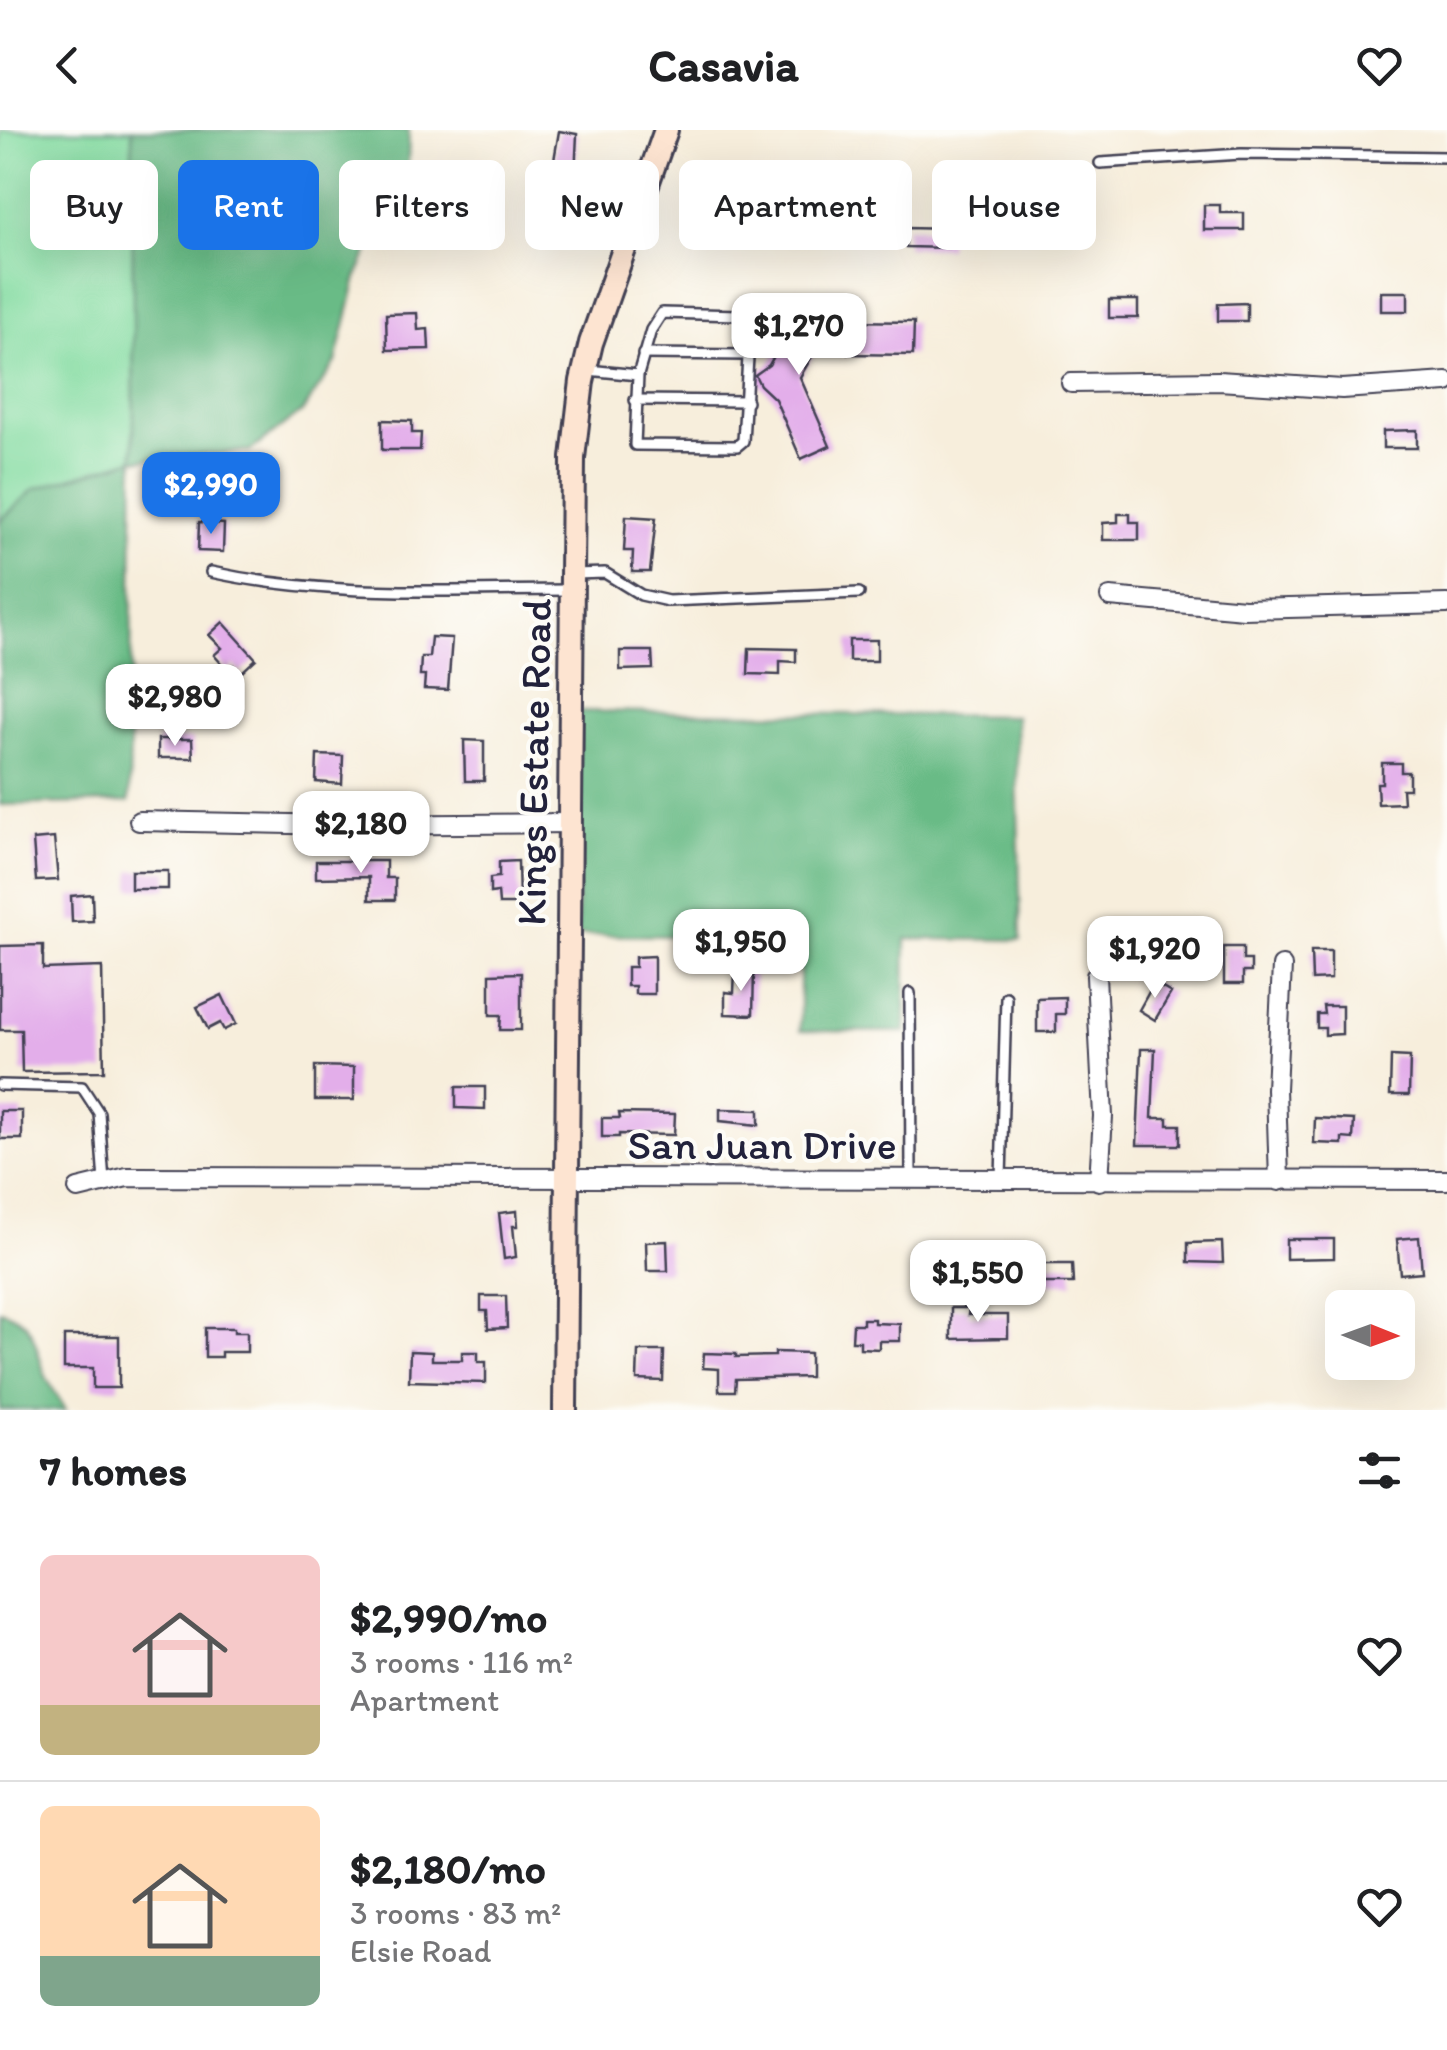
<!DOCTYPE html>
<meta charset="utf-8">
<style>
:root{--surface:#fff;--page:#f6f6f6;--text:#202124;--muted:#757577;--line:#e0e0e0;--accent:#1a73e8}
body{margin:0;font-family:Itim,sans-serif;background:var(--page);color:var(--text);height:100vh;display:flex;flex-direction:column;font-size:38px;white-space:nowrap}
*{box-sizing:border-box;margin:0}
p{font-size:32px;color:var(--muted)}
.icon{flex:none;width:55px;height:55px;fill:none;stroke:currentColor;stroke-width:2;stroke-linecap:round;stroke-linejoin:round}
.map{position:relative;height:1280px;overflow:hidden}
.details{display:flex;flex-direction:column;background:var(--surface);flex:1}
.details>*{flex:none}
.top-card{position:absolute;left:30px;top:30px;width:1388px;height:90px;display:flex;gap:20px}
.needle{width:65px;rotate:91deg}
.fabs{position:absolute;left:1325px;top:1160px;display:grid;gap:20px}
.fabs a{display:grid;place-items:center;width:90px;height:90px;border-radius:15px;background:var(--surface);box-shadow:0 10px 40px #0002;font-size:50px}
.price{position:absolute;translate:-50% -85px;padding:0 22px;border-radius:20px;background:#fff;color:#222;font-size:32px;line-height:65px;filter:drop-shadow(0 2px 5px #0008)}
.price::after{content:'';position:absolute;left:50%;top:60px;width:30px;height:22px;margin-left:-15px;background:inherit;clip-path:polygon(0 0,100% 0,50% 100%)}
.price.current{background:var(--accent);color:#fff}
ul{padding:0;list-style:none}
li{display:flex;align-items:center;gap:30px;height:250px;padding:0 40px}
li+li{border-top:2px solid var(--line)}
li span{display:grid;place-items:center;flex:none;width:280px;height:200px;border-radius:15px;color:#555}
li>.icon{margin-inline-start:auto}
span .icon{width:120px;height:120px;fill:#fffc;stroke-width:1}
li b{font-size:42px}
h2{display:flex;justify-content:space-between;align-items:center;height:120px;padding:0 40px;font-size:42px}
.pill{padding:0 35px;border-radius:15px;background:var(--surface);box-shadow:0 10px 40px #0002;font-size:35px;line-height:90px}
.pill.current{background:var(--accent);color:#fff}
header{display:flex;justify-content:space-between;align-items:center;height:130px;padding:0 40px;background:var(--surface);font-size:45px;font-weight:800}
.map>svg:first-child{display:block}
.green{fill:#82dba0;stroke:#527e6e;stroke-width:2.5}
.forest{fill:#69bb86;stroke:#466e60;stroke-width:2.5}
.building{fill:#e3aeea}
.lines{fill:none;stroke-linecap:round;stroke-linejoin:round}
.lane-casing{stroke:#424153;stroke-width:14}
.street-casing{stroke:#424153;stroke-width:22}
.secondary-casing{stroke:#424153;stroke-width:28}
.lane{stroke:#fff;stroke-width:9}
.street{stroke:#fff;stroke-width:18}
.secondary{stroke:#fde4d1;stroke-width:22}
.labels{text-anchor:middle;stroke-width:8;stroke-linejoin:round;paint-order:stroke}
.street-label{font-size:42px;fill:#22223b;stroke:#fdfcf7}
</style>
<header><svg class="icon" aria-label="back" viewBox="0 0 24 24"><path d="M15 5l-7 7 7 7"/></svg>Casavia<svg class="icon" aria-label="heart" viewBox="0 0 24 24"><path d="M12 20l-8-8c-3-5 5-10 8-4 3-6 11-1 8 4z"/></svg></header>
<div class="map">
<svg width="1447" height="1280" viewBox="0 0 1447 1280">
<rect width="100%" height="100%" fill="#fdfcf7"/>
<filter id="ink" filterUnits="userSpaceOnUse"><feTurbulence type="fractalNoise" baseFrequency=".01" numOctaves="2"/><feDisplacementMap in="SourceGraphic" scale="20" xChannelSelector="R" yChannelSelector="G"/><feConvolveMatrix kernelMatrix="1 2 1 2 8 2 1 2 1" color-interpolation-filters="sRGB"/></filter>
<filter id="wash" filterUnits="userSpaceOnUse"><feTurbulence type="fractalNoise" baseFrequency=".0048" numOctaves="4" result="noise"/><feDisplacementMap in="SourceGraphic" scale="40" xChannelSelector="R" yChannelSelector="G"/><feGaussianBlur stdDeviation="2.25" result="paint"/><feColorMatrix in="noise" values="0 0 0 0 0 0 0 0 0 0 0 0 0 0 0 0 0 1.4 0 .05"/><feComposite in="paint" operator="in"/></filter>
<g filter="url(#wash)">
<rect width="100%" height="100%" fill="#f7eedc"/>
<path class="green" d="M0 0H132L134 329 34 359 0 391Z"/>
<g class="forest">
<path d="M132 0H409L408 35 358 144 336 232 303 281 250 321 134 330 129 672 0 675V391L34 359 134 329Z"/>
<path d="M579 581 1016 586 1021 810 906 809 905 902 800 901V807L577 805Z"/>
<path d="M0 1180C37 1191 33 1212 45 1244 50 1256 59 1268 66 1280H0Z"/>
</g>
<g id="blocks">
<g class="building">
<path d="M559 1 577 4 575 46 552 42Z"/>
<path d="M1204 75H1220V83H1244V100H1204Z"/>
<path d="M906 98 949 99 948 118 906 117Z"/>
<rect x="1381" y="162" width="27" height="19"/>
<path d="M808 168 836 185 800 247 830 316 801 329 775 269 760 255 755 245 769 235Z"/>
<rect x="1109" y="170" width="29" height="18"/>
<path d="M1247 173V191H1218V174Z"/>
<path d="M417 183 418 200 428 199 429 219 387 220 386 184Z"/>
<path d="M848 191 914 192 913 225 848 224Z"/>
<path d="M382 290 412 291V303H421L420 320H382Z"/>
<path d="M1417 300V318H1383V301Z"/>
<path d="M1118 384H1130V392H1139V410H1103V393L1118 392Z"/>
<path d="M626 386 656 388 650 442H632L633 421H624Z"/>
<path d="M199 392 224 394 223 422 198 421Z"/>
<path d="M223 492 256 529 241 543 234 535 228 541 214 525 222 518 209 505Z"/>
<path d="M431 507 452 508 448 560 424 559 425 546H420L421 527H429Z"/>
<rect x="849" y="510" width="28" height="21"/>
<path d="M749 518 796 519V532L780 531V545L748 544Z"/>
<path d="M620 521H652L653 539 620 540Z"/>
<path d="M158 609H192L193 628H158Z"/>
<path d="M464 610 484 611V651H465Z"/>
<path d="M317 625 343 626 342 654 316 652Z"/>
<path d="M1382 633H1401V642H1409V659H1402L1403 673 1378 674 1377 653H1382Z"/>
<path d="M54 708 58 750 36 751 33 710Z"/>
<path d="M316 731H386V748H395V770H369V747L316 748Z"/>
<path d="M518 731 519 774H499L498 762 490 763V748L499 747V732Z"/>
<rect x="131" y="741" width="37" height="18"/>
<path d="M92 764 93 791 72 792 71 766Z"/>
<path d="M43 815V839L102 837 104 941 22 942 21 900H0V816Z"/>
<path d="M1224 817H1243V830H1251V842H1243V854H1224Z"/>
<path d="M1311 821H1331V849L1312 850Z"/>
<path d="M654 826V864H635V856H627V837H635V827Z"/>
<path d="M735 839 754 840 753 885 725 884V862L734 863Z"/>
<path d="M521 843V900H500L501 885H490V844Z"/>
<path d="M1154 853 1171 863 1155 890 1139 880Z"/>
<path d="M222 865 236 894 224 900 220 893 208 899 197 877Z"/>
<path d="M1065 867V884H1056V902H1037V868Z"/>
<path d="M1323 876H1342V904L1325 905V898H1317V884H1324Z"/>
<path d="M1141 919H1155L1152 988H1168V995H1180V1015H1137Z"/>
<path d="M1391 926 1410 927 1409 965H1390Z"/>
<path d="M315 936 354 937V970H315Z"/>
<path d="M456 957H485V979L456 978Z"/>
<path d="M720 979 759 980V995L720 991Z"/>
<rect x="0" y="981" width="22" height="28"/>
<path d="M619 983 675 984 674 1005 619 1004V1007H602V988H620Z"/>
<path d="M1315 988 1354 990 1353 1009 1342 1008V1014L1314 1013Z"/>
<path d="M517 1081 518 1096H513L516 1127 504 1129 499 1083Z"/>
<path d="M1419 1107 1422 1142 1400 1144 1397 1109Z"/>
<path d="M1286 1109H1334V1128L1286 1129Z"/>
<path d="M667 1111 668 1141H647L646 1112Z"/>
<path d="M1222 1112 1223 1133 1188 1132V1113Z"/>
<path d="M1034 1134H1072L1073 1153H1034Z"/>
<path d="M481 1166H506L507 1198 488 1199 487 1181H481Z"/>
<path d="M951 1178H969L968 1185H1008V1208L951 1209Z"/>
<path d="M863 1189H874V1193L900 1194V1211H879V1219L860 1218V1211H852L853 1194H863Z"/>
<path d="M205 1198H234V1202H247V1222H221V1227H205Z"/>
<path d="M64 1206H119V1258H93V1238H64Z"/>
<path d="M410 1221 432 1222V1230H462V1222H478V1232H486V1253L409 1251Z"/>
<path d="M638 1221H664L663 1251 637 1250Z"/>
<path d="M775 1222 810 1223V1247L736 1249 735 1261H719V1239L703 1238 704 1223 736 1224V1227L775 1226Z"/>
</g>
</g>
</g>
<g filter="url(#ink)">
<use href="#blocks" fill-opacity="0" stroke="#424153" stroke-width="2.5"/>
<g class="lines">
<g class="lane-casing">
<g id="lane">
<path d="M1100 33 1241 24 1447 27"/>
<path d="M643 224 749 225"/>
<path d="M588 240 638 245 635 315 737 316 743 311 750 194 739 185 662 183 651 200 638 245"/>
<path d="M635 270 747 271"/>
<path d="M211 442C329 468 448 460 569 460"/>
<path d="M575 444 605 443 641 465 668 471 859 463"/>
<path d="M910 863 911 1049"/>
<path d="M0 955 82 957 99 983 104 1052"/>
<path d="M1001 1049 1006 867"/>
</g>
</g>
<g class="street-casing">
<g id="street">
<path d="M1071 253 1219 251 1342 259 1447 252"/>
<path d="M1110 467 1244 479 1447 474"/>
<path d="M139 691 337 695 570 693"/>
<path d="M1096 846 1103 986 1099 1051"/>
<path d="M1279 1051 1276 959 1282 836"/>
<path d="M78 1059 127 1047 1447 1050"/>
</g>
</g>
<g class="secondary-casing">
<path id="secondary" d="M565 1280 573 328 582 251 591 213 666 0"/>
</g>
<use href="#lane" class="lane"/>
<use href="#street" class="street"/>
<use href="#secondary" class="secondary"/>
</g>
</g>
<g class="labels">
<g class="street-label">
<text transform="translate(533 632) rotate(-89)" y="15">Kings Estate Road</text>
<text x="762" y="1029">San Juan Drive</text>
</g>
</g>
</svg>
<div class="fabs">
<a><svg class="needle" viewBox="-14 -14 28 28"><path d="M0-13l5 13h-10z" fill="#e53935"/><path d="M0 13l5-13h-10z" fill="#757577"/></svg></a>
</div>
<b class="price" style="left:799px;top:248px">$1,270</b>
<b class="price current" style="left:211px;top:407px">$2,990</b>
<b class="price" style="left:175px;top:619px">$2,980</b>
<b class="price" style="left:361px;top:746px">$2,180</b>
<b class="price" style="left:741px;top:864px">$1,950</b>
<b class="price" style="left:1155px;top:871px">$1,920</b>
<b class="price" style="left:978px;top:1195px">$1,550</b>
<div class="top-card">
<a class="pill">Buy</a>
<a class="pill current">Rent</a>
<a class="pill">Filters</a>
<a class="pill">New</a>
<a class="pill">Apartment</a>
<a class="pill">House</a>
</div>
</div>
<section class="details">
<h2>7 homes<svg class="icon" aria-label="filters" viewBox="0 0 24 24"><path d="M4 7h16M4 17h16"/><circle cx="9" cy="7" r="2"/><circle cx="15" cy="17" r="2"/></svg></h2>
<ul>
<li><span style="background:linear-gradient(#f6c9c9 75%,#c2b280 0)"><svg class="icon" aria-label="home" viewBox="0 0 24 24"><path d="M3 11l9-7 9 7M6 9v11h12V9"/></svg></span><div><b>$2,990/mo</b><p>3 rooms · 116 m²</p><p>Apartment</p></div><svg class="icon" aria-label="heart" viewBox="0 0 24 24"><path d="M12 20l-8-8c-3-5 5-10 8-4 3-6 11-1 8 4z"/></svg></li>
<li><span style="background:linear-gradient(#ffd9b3 75%,#7fa58c 0)"><svg class="icon" aria-label="home" viewBox="0 0 24 24"><path d="M3 11l9-7 9 7M6 9v11h12V9"/></svg></span><div><b>$2,180/mo</b><p>3 rooms · 83 m²</p><p>Elsie Road</p></div><svg class="icon" aria-label="heart" viewBox="0 0 24 24"><path d="M12 20l-8-8c-3-5 5-10 8-4 3-6 11-1 8 4z"/></svg></li>
</ul>
</section>
